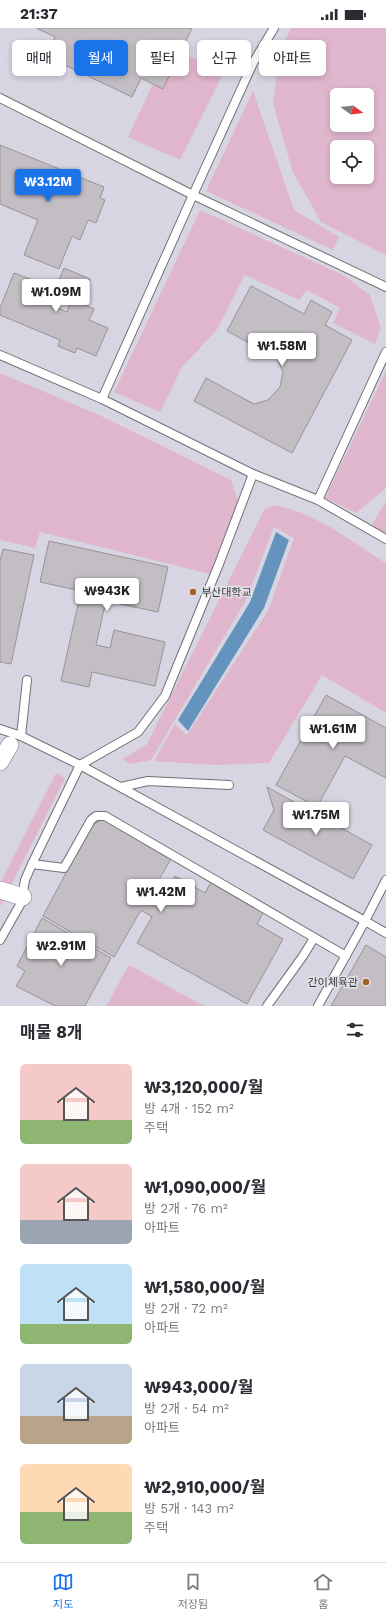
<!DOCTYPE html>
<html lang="ko">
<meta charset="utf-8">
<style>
:root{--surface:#fff;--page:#f2f2f3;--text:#2b2b33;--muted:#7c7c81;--line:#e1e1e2;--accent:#1a73e8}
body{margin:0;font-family:"Work Sans","Noto Sans KR",sans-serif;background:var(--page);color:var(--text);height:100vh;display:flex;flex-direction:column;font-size:15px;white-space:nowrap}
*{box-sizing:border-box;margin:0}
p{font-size:13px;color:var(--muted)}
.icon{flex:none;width:22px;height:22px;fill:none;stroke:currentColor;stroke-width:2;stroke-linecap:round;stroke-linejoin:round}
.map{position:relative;height:978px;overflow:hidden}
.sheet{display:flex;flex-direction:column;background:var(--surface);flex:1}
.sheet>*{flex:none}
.hud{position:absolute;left:12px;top:12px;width:362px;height:36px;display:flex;gap:8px}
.needle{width:26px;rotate:105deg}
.tools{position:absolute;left:330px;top:60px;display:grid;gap:8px}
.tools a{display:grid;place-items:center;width:44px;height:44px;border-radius:6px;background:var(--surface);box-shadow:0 2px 6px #0003;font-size:20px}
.price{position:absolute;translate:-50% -34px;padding:0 9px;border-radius:4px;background:#fff;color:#222;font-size:13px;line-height:26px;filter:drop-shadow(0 1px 2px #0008)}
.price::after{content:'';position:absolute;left:50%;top:24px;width:12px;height:9px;margin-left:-6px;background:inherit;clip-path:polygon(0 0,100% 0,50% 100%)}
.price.active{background:var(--accent);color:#fff}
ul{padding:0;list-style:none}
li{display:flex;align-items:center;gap:12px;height:100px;padding:0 20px}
li span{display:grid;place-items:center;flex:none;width:112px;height:80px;border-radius:6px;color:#555}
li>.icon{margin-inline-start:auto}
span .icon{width:48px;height:48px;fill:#fffc;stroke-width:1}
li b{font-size:17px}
h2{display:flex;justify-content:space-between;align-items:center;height:48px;padding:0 20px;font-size:17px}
.pill{padding:0 14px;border-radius:6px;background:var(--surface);box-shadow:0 2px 6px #0003;font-size:14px;line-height:36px}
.pill.active{background:var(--accent);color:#fff}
.status{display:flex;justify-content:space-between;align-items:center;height:28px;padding:0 20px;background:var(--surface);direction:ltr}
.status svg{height:11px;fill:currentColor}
.tab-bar{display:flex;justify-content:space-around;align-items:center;height:56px;border-top:1px solid var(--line);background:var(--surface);font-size:11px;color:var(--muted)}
.tab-bar a{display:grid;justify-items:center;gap:2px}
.tab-bar .active{color:var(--accent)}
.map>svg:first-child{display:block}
.built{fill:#d8d5e2;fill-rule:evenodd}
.green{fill:#e0b6cc;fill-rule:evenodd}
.water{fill:#6494be}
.building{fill:#c3bec3;stroke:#979398}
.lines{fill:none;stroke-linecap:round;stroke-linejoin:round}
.lane-casing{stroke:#727076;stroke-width:10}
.street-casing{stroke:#727076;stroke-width:18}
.lane{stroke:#fff;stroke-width:8}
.street{stroke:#fff;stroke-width:17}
.poi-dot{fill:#a06227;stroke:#e4e2e9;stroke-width:1.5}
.labels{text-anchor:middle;stroke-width:3;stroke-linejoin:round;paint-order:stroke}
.poi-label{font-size:11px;fill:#3a3a3c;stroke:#e4e2e9;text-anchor:start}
</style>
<div class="status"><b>21:37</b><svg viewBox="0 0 49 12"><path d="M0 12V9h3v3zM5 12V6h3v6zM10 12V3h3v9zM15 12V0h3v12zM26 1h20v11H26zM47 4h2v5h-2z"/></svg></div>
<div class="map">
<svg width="386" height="978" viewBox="0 0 386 978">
<rect width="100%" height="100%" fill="#e4e2e9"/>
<path class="built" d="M0 0H386V978H0ZM337 67H367V97H337ZM337 119H367V149H337Z"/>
<g class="green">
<path d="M291 0H386V227L321 194 292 142 273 75 280 21ZM337 67H367V97H337ZM337 119H367V149H337Z"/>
<path d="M170 20 224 44 180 132 128 109Z"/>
<path d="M253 63 294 182 339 209 333 222 206 163Z"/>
<path d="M200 182 343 247 370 267 381 300 375 316 333 295 340 280 307 262 299 272 245 247 216 303 182 339 160 384 114 364Z"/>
<path d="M386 343V460L356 485 325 470Z"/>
<path d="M0 345 97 386 231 452 238 473 210 546 40 504 35 520 0 512Z"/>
<path d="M386 473V505L372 497Z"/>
<path d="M275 477C316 485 351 513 386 535V685L322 647 269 735 215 737 154 733 175 696 187 707 268 583 294 510 274 499 246 572 151 732 130 736 123 731 147 716 264 482Z"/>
<path d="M56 745 65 750 0 879V856Z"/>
<path d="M129 937 204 978H106Z"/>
</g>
<path class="water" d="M276 504 289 512 264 580 188 703 178 692 250 574Z"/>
<g class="building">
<path d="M36 0H192L163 61 141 50 132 69 46 28 55 9Z"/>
<path d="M0 117 104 159 100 170 105 172 96 195 88 192 80 212 72 208 59 241 24 227 38 192 0 176Z"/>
<path d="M64 240 90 251 80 275 94 281 89 292 108 300 96 328 77 320 75 325 58 318 60 312 0 287V280L14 245 38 254 32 269 67 284 72 270 55 262Z"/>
<path d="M251 258 304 286 311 272 332 284 325 297 352 312 292 425 194 373 206 350 254 376 268 372 280 359 283 344 277 330 227 303Z"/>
<path d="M49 513 168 539 158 584 106 573 96 617 110 620 114 602 165 614 155 658 92 644 89 659 61 653 81 563 40 554Z"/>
<path d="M3 521 34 527 11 636 0 634V533Z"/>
<path d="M326 667 386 700V750L345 728 317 779 276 757Z"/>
<path d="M267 759 372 817 353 851 263 802 274 782Z"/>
<path d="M103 791 171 831 149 869 159 875 175 848 205 865 211 854 263 885 257 896 283 911 247 976 137 915 152 889 141 882 114 929 43 888 91 798Z"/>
<path d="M42 890 111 930 85 978H55L16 958 25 943 17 938Z"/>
<path d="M366 917 386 929V978H331Z"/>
</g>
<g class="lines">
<g class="lane-casing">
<g id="lane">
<path d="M0 70 193 167 253 35 274 0"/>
<path d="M0 327 102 371 253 446 318 472 386 511"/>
<path d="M102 371 193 167 386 259"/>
<path d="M318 472 386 324"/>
<path d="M0 701 21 708 80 737 138 704 165 668 219 536 253 446"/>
<path d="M21 708 27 652"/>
<path d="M121 759 148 753 229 757"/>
<path d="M32 836 64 840 91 792 96 788H105L346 928"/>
<path d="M0 912 21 875 25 852 32 836 80 737 365 893 386 852"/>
<path d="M267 978 303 928 314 910"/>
<path d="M318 978 365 893 386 905"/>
</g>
</g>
<g class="street-casing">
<g id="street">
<path d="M0 734 10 717"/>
<path d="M0 862 23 869"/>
</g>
</g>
<use href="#lane" class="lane"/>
<use href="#street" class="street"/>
</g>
<g class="poi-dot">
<circle cx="193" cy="564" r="4"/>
<circle cx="366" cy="954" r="4"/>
</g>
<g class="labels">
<g class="poi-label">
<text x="201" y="568">부산대학교</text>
<text x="358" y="958" text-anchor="end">간이체육관</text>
</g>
</g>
</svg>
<div class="tools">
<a><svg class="needle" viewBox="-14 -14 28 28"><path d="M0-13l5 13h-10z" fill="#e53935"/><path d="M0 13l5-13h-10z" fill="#7c7c81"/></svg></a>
<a><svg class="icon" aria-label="locate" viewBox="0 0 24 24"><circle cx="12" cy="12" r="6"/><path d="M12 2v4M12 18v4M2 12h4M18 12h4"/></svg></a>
</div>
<b class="price active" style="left:48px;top:175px">₩3.12M</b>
<b class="price" style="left:56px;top:285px">₩1.09M</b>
<b class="price" style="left:282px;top:339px">₩1.58M</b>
<b class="price" style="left:107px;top:584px">₩943K</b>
<b class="price" style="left:333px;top:722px">₩1.61M</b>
<b class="price" style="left:316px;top:808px">₩1.75M</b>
<b class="price" style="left:161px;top:885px">₩1.42M</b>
<b class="price" style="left:61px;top:939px">₩2.91M</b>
<div class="hud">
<a class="pill">매매</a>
<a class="pill active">월세</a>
<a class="pill">필터</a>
<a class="pill">신규</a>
<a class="pill">아파트</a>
</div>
</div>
<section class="sheet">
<h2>매물 8개<svg class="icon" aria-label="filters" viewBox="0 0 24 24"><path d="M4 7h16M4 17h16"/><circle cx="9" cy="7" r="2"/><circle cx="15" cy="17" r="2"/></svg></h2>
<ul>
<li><span style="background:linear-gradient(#f6c9c9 70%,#8fb573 0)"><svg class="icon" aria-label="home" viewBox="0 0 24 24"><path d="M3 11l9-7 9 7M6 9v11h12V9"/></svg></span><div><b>₩3,120,000/월</b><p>방 4개 · 152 m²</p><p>주택</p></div></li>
<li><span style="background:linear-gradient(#f6c9c9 70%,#9aa5b1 0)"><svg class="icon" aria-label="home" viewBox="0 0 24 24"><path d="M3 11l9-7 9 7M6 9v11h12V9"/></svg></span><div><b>₩1,090,000/월</b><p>방 2개 · 76 m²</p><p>아파트</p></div></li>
<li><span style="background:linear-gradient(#bfe0f5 75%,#8fb573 0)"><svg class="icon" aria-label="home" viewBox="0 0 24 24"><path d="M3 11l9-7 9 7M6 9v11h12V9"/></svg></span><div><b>₩1,580,000/월</b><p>방 2개 · 72 m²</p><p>아파트</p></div></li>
<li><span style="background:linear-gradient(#c9d6e8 65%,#b9a48a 0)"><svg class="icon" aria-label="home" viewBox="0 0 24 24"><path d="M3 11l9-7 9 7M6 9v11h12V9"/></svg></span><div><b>₩943,000/월</b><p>방 2개 · 54 m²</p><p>아파트</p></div></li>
<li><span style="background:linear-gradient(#ffd9b3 60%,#8fb573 0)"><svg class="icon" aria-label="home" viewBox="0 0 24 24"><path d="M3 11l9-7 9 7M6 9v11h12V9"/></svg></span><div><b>₩2,910,000/월</b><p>방 5개 · 143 m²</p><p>주택</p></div></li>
</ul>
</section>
<nav class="tab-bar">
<a class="active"><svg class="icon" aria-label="map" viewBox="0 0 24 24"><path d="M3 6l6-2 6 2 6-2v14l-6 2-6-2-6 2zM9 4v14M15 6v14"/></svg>지도</a>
<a><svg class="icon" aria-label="saved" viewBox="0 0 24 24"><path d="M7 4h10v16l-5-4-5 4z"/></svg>저장됨</a>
<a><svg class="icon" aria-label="home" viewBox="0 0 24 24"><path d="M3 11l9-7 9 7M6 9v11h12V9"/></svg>홈</a>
</nav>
